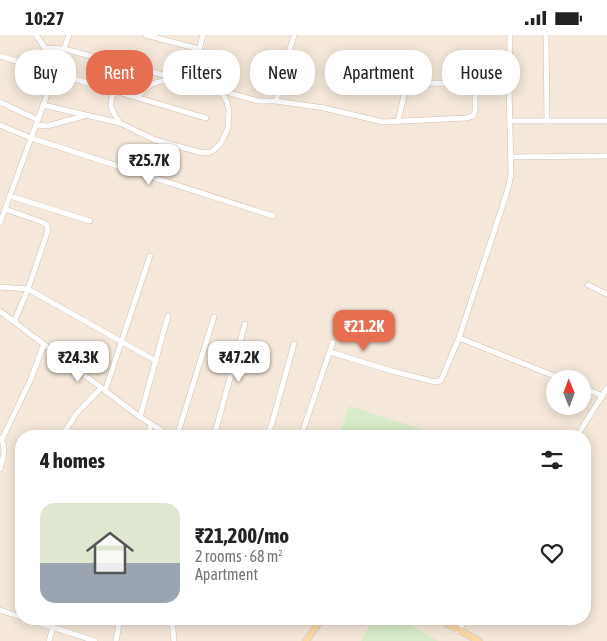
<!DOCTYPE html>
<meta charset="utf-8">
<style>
:root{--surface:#fff;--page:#f6f6f6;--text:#222;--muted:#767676;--line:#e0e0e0;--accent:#e76f51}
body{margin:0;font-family:"Asap Condensed",sans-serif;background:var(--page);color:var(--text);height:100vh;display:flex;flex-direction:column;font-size:19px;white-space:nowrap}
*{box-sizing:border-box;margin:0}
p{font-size:16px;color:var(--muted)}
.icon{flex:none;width:28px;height:28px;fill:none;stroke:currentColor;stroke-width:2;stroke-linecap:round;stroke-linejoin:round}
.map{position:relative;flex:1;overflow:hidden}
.details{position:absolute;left:15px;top:395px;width:576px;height:195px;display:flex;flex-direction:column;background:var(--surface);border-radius:20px;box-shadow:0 2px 12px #0003}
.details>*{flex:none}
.hud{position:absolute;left:15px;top:15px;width:578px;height:45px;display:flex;gap:10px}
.needle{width:32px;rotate:359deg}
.buttons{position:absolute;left:546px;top:335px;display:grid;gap:10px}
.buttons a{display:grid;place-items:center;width:45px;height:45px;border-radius:50%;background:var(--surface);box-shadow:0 2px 12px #0003;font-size:25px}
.price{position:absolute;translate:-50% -42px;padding:0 11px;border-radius:10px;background:#fff;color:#222;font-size:16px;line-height:32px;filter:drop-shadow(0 1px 2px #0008)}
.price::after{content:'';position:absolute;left:50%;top:30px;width:15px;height:11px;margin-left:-8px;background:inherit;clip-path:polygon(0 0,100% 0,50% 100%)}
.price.on{background:var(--accent);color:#fff}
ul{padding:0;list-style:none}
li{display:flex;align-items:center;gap:15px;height:125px;padding:0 25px}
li+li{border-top:1px solid var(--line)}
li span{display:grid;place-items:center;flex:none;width:140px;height:100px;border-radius:15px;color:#555}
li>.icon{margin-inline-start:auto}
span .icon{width:60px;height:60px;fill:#fffc;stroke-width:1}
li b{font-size:21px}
h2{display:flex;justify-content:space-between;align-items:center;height:60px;padding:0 25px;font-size:21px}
.tag{padding:0 18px;border-radius:20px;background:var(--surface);box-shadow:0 2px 12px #0003;font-size:18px;line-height:45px}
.tag.on{background:var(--accent);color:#fff}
.status{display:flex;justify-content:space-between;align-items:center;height:35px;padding:0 25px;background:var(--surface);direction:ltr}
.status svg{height:14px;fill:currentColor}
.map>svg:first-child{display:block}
.residential{fill:#f5e8da;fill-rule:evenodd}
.green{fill:#d8ecc9}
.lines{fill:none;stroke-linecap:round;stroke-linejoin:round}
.minor-casing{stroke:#d1beb0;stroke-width:6}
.major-casing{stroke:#dad1cd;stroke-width:8}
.minor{stroke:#fff;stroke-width:5}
.major{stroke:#fbd9a5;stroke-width:6}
</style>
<div class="status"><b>10:27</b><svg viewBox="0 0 49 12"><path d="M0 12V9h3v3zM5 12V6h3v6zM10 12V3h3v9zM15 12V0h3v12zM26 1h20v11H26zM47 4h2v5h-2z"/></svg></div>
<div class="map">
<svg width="607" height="606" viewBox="0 0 607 606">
<rect width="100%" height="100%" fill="#fdf6ec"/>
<path class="residential" d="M0 0H607V606H0ZM555 344H582V371H555ZM21 401H585V584H21Z"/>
<g class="green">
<path d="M349 371 431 397 430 401H339Z"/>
<path d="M373 584H400L438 606H361Z"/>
</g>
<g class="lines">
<g class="minor-casing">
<g id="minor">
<path d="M36 0 49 19 56 36"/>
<path d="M146 0 199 14"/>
<path d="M546 0 547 86"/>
<path d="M45 13 64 14 190 47 258 66H276L324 73 383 87 466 83 473 81 475 76V49"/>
<path d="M0 21C68 43 137 62 206 83"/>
<path d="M190 47 203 0"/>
<path d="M509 49 510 0"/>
<path d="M137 62C151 47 155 47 174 44"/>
<path d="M276 66 294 0"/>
<path d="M0 67 38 85"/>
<path d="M43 70 120 88 155 105 203 118 211 117 215 114 221 108 228 93 229 76 227 67 221 56"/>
<path d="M398 86 405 56 408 51 415 48 509 49 511 139 508 154 459 303"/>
<path d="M510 86H607"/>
<path d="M120 88C117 83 111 76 111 70 109 55 130 41 141 34"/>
<path d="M0 90 31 103 273 181"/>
<path d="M36 90 47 91 84 81"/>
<path d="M511 122 607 121"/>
<path d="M10 161 90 186"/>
<path d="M5 174 42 187 47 190 48 195 28 254 14 287"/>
<path d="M0 188 69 0"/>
<path d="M588 250 607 259"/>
<path d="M0 252 28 254 156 326"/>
<path d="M0 276 140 382 170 401"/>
<path d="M330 317 392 336 435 347 440 346 442 343 459 303 562 344"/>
<path d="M582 352 603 361"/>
<path d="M105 356 150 221"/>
<path d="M140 382 168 281"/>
<path d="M62 401 76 379 101 353"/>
<path d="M148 401 151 389"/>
<path d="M177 401 214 282"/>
<path d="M214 401 245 289"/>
<path d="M267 401 272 388 294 309"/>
<path d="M301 401 333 307"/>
<path d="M577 401 607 353"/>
<path d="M2 404 30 346 44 309"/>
<path d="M0 434C3 423 7 412 0 403"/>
<path d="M0 575 21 582"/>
<path d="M27 584 95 606"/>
<path d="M172 584 174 606"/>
<path d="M458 596 466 584"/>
<path d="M49 606 53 592"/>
<path d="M116 606 120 584"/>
</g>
</g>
<g class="major-casing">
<g id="major">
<path d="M439 584 479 606"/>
<path d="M306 606 322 584"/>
</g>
</g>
<use href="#minor" class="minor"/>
<use href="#major" class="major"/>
</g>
</svg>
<div class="buttons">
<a><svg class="needle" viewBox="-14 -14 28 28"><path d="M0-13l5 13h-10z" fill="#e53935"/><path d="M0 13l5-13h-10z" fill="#767676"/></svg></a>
</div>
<b class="price" style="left:149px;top:151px">₹25.7K</b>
<b class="price on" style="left:364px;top:317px">₹21.2K</b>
<b class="price" style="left:78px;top:348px">₹24.3K</b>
<b class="price" style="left:239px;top:348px">₹47.2K</b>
<div class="hud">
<a class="tag">Buy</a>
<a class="tag on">Rent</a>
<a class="tag">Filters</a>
<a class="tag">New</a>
<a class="tag">Apartment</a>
<a class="tag">House</a>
</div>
<section class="details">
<h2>4 homes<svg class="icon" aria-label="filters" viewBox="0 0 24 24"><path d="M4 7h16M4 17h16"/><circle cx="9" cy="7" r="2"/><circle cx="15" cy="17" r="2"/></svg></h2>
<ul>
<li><span style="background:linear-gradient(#dfe7d0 60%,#9aa5b1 0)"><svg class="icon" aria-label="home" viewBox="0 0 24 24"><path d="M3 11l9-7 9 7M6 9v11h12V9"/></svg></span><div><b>₹21,200/mo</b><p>2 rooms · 68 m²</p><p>Apartment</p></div><svg class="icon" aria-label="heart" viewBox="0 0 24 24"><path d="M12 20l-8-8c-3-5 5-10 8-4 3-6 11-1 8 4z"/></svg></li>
</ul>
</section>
</div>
